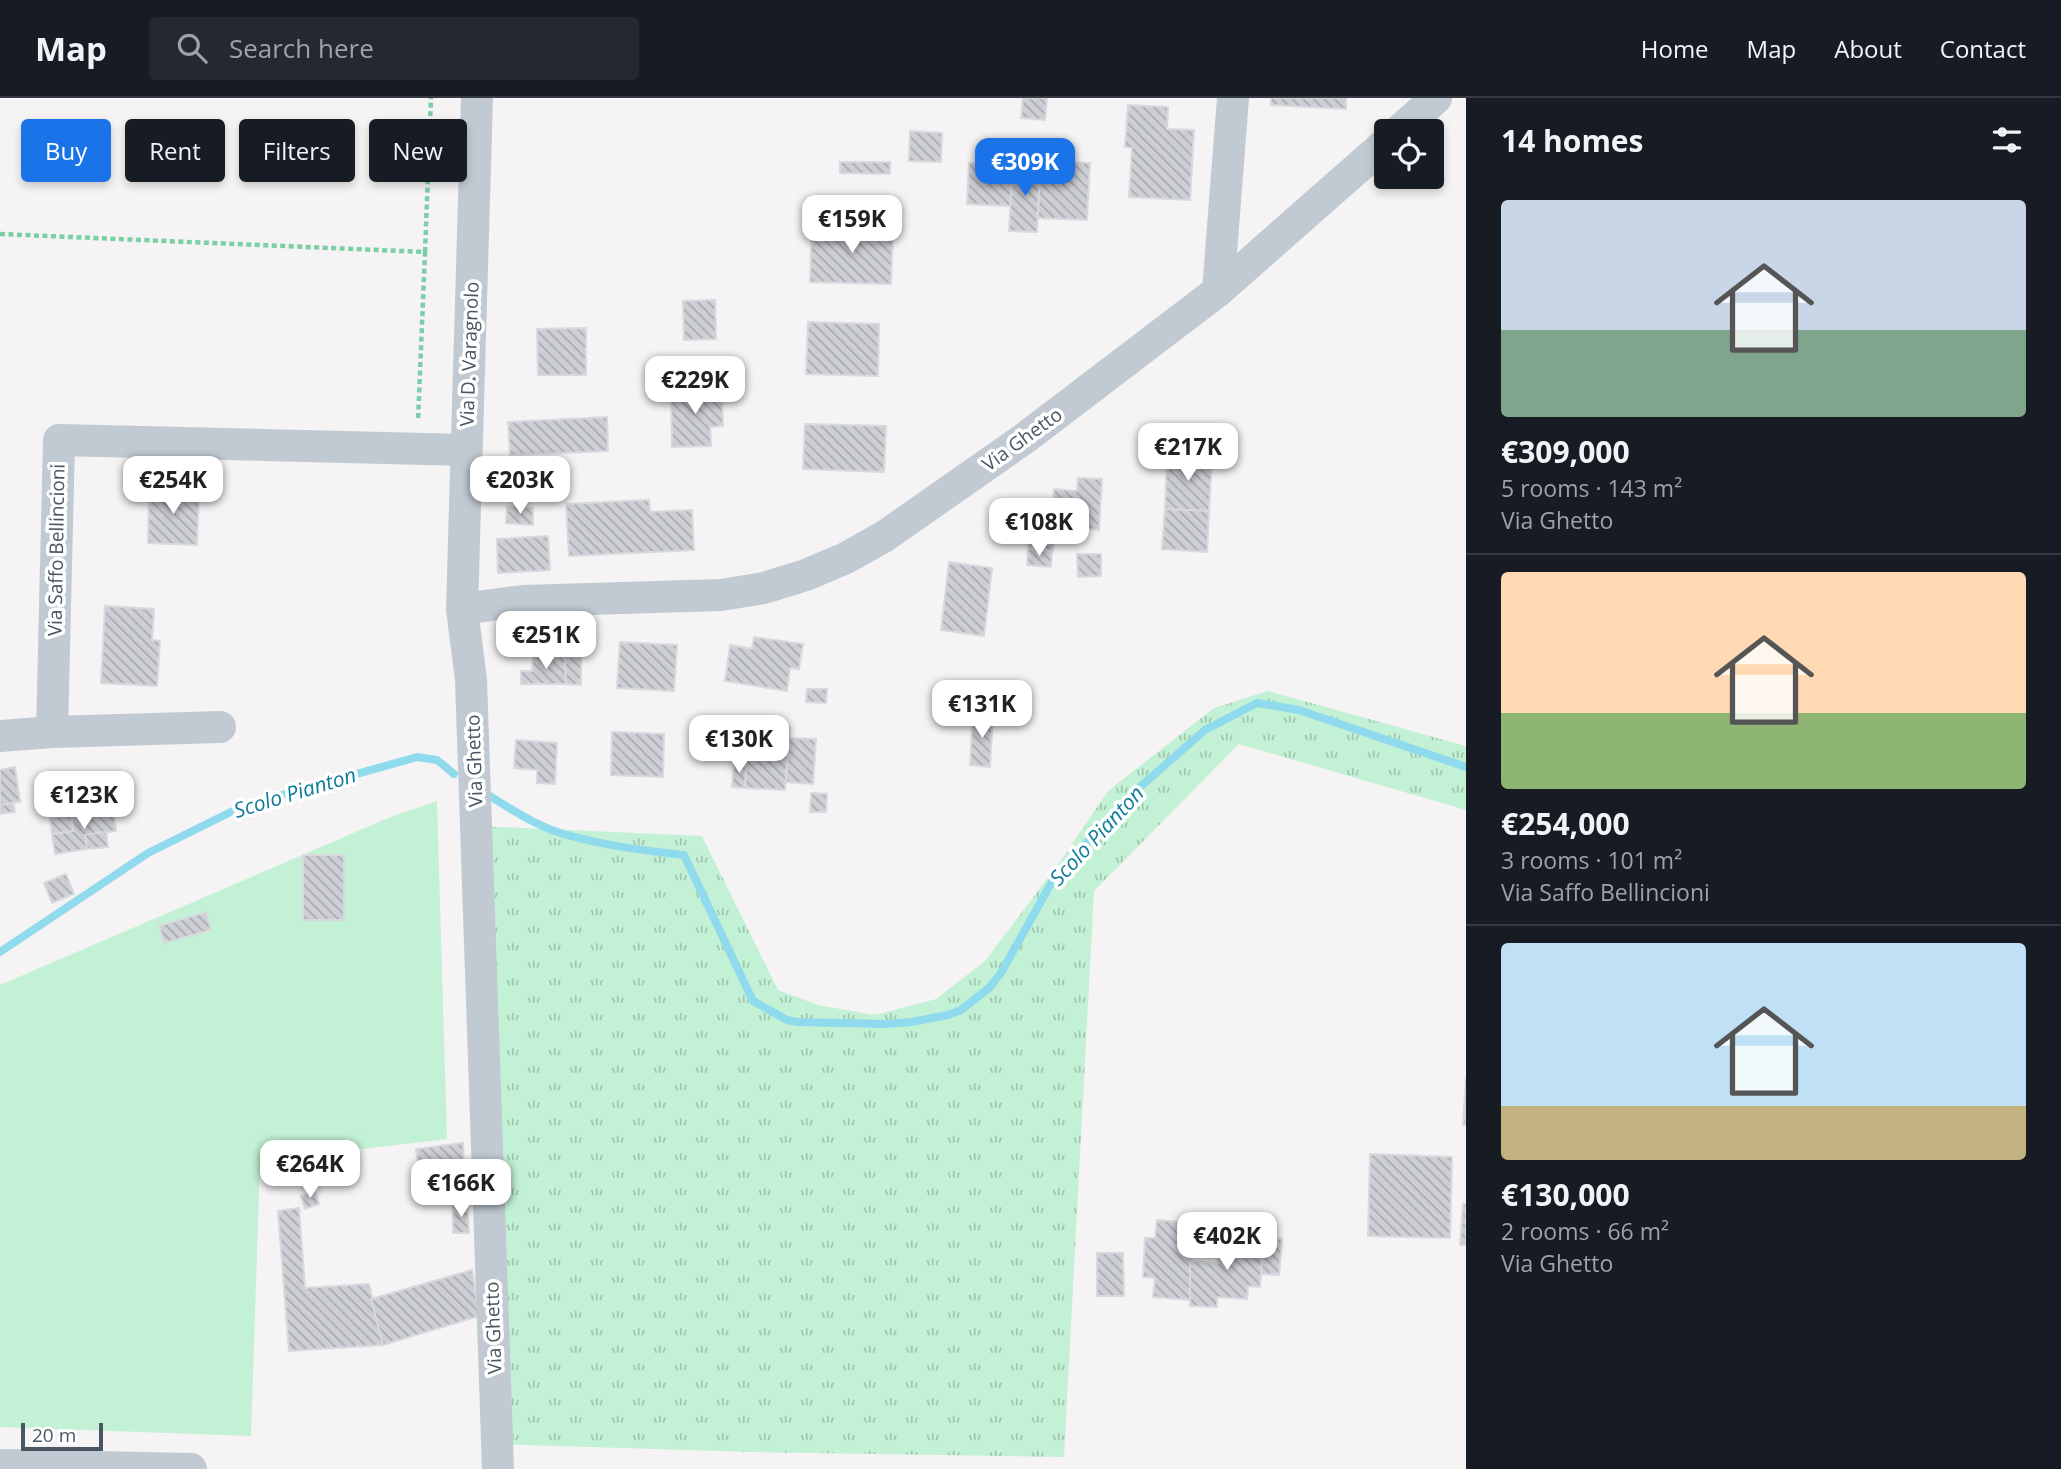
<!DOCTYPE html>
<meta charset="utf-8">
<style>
:root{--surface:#171b24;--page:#242831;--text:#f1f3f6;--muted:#9ea1a6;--line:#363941;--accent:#1a73e8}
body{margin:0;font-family:"Open Sans",sans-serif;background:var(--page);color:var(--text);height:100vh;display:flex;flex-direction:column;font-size:26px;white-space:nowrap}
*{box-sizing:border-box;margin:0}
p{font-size:23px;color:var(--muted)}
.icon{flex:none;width:38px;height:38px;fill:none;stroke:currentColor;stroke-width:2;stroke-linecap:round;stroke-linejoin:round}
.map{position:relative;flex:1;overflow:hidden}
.side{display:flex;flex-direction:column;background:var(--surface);width:595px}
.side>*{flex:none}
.top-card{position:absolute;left:21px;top:21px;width:665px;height:63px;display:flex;gap:14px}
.buttons{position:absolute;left:1374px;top:21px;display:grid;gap:14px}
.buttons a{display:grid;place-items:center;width:70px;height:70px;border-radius:7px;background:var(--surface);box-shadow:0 4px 10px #0003;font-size:35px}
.scale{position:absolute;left:21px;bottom:18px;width:82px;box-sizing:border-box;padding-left:7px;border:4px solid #4a5661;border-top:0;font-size:19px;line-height:24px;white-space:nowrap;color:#4a5661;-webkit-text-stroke:5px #fff;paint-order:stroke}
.price{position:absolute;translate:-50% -60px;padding:0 16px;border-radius:14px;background:#fff;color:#222;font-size:23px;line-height:46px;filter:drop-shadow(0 2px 4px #0008)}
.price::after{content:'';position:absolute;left:50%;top:42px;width:21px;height:16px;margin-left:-10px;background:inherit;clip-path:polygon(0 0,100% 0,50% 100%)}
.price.current{background:var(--accent);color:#fff}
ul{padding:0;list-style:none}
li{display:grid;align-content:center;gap:14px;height:371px;padding:0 35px}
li+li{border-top:2px solid var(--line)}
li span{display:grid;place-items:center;height:217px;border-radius:7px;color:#555}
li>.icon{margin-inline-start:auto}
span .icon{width:126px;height:126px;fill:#fffc;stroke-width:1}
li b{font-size:30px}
h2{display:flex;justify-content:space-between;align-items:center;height:84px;padding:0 35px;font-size:30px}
.tag{padding:0 24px;border-radius:7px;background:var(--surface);box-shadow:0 4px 10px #0003;font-size:24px;line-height:63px}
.tag.current{background:var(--accent);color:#fff}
header{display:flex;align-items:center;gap:42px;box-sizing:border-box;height:98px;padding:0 35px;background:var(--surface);border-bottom:2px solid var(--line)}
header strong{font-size:33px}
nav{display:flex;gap:38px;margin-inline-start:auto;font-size:24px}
.search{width:490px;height:63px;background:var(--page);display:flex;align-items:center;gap:18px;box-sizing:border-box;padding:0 24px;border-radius:7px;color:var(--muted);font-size:26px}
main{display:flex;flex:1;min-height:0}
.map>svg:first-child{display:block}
.grass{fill:url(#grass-tufts)}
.park{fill:#c3f1d5}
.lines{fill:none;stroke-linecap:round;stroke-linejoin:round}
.stream{stroke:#90daee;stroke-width:8}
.building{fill:url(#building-back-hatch);stroke:#d7d9de;stroke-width:2}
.path{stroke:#7ad0a6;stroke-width:4.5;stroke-dasharray:5 3.5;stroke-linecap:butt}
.minor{stroke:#c1cad2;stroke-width:32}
.labels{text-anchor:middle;stroke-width:7;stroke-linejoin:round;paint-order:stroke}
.street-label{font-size:19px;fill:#4a5661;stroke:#fff}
.water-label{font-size:21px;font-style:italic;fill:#0c7c9b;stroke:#fff}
</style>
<header>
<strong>Map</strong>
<div class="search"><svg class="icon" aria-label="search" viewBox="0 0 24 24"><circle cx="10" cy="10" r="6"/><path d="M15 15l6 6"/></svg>Search here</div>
<nav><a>Home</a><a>Map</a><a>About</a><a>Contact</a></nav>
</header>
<main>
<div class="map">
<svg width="1466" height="1371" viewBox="0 0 1466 1371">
<defs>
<pattern id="grass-tufts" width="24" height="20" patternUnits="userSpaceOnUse" patternTransform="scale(1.75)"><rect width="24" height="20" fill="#c3f1d5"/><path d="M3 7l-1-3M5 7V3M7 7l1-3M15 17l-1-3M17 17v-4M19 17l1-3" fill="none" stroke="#a0c6b0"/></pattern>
<pattern id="building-back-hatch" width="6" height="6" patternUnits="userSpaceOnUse" patternTransform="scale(1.75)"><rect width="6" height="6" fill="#cdcfd5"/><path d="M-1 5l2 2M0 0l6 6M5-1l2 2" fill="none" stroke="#a8abb0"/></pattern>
</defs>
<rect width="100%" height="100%" fill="#f5f3f3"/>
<path class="grass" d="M1268 593 1466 648V712L1239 646 1094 793 1064 1359 752 1354 496 1346 478 728 702 738 778 892 818 907 875 917 936 901 985 863 1059 765 1108 693 1214 610Z"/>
<path class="park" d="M437 703 447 1041 260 1063 251 1338 0 1329V887L393 718Z"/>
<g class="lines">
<g class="stream">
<path d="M488 697C514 713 541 731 571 738 607 748 646 753 684 757L753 903 787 922 798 924 886 926 911 924 948 917 961 912 989 890 1001 875 1054 780 1132 696 1205 632 1257 605 1299 612 1466 669"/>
<path d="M0 854 148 755 243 708 417 659 437 662 454 676"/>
</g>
</g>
<g class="building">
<path d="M1023 0H1047L1045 22 1021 20Z"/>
<path d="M1271 0H1346V11L1271 7Z"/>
<path d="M1128 7 1168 9 1167 31 1194 32 1190 102 1129 99 1132 50 1125 49Z"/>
<path d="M910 33 942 35 941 64 909 63Z"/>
<path d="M1022 49 1047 51V63L1090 65 1087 122 1038 120 1040 67 1021 68Z"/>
<path d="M840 64H890V76L840 75Z"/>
<path d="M969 65 1013 67 1010 108 967 106Z"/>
<path d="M1013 67H1040L1037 134 1009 133Z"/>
<path d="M812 128 893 130 891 186 810 184Z"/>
<path d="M715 202 716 241 684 242 683 203Z"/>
<path d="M808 224 879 226 878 278 806 276Z"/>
<path d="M586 230V277H538L537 231Z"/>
<path d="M699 273V291L671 292V274Z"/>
<path d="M722 291 723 328 710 329 711 348 672 349 671 292Z"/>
<path d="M607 319 608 353 510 357 508 324Z"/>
<path d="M805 326 886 328 884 374 803 371Z"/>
<path d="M1167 357 1212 360 1209 413 1165 411Z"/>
<path d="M129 360 144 361V378H129Z"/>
<path d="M1078 380 1102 381 1099 432 1079 430 1078 442 1054 441 1053 453 1028 451 1032 402 1053 403 1054 391 1077 393Z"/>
<path d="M149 390 199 391 197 447 148 445Z"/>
<path d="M649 402 650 414 692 412 694 452 569 458 566 406Z"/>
<path d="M507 408 533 410V427L506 425Z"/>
<path d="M1165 411 1209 413 1207 454 1162 451Z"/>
<path d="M548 438 550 472 498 475 497 441Z"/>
<path d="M1028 451 1052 453 1051 469 1027 467Z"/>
<path d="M1077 456H1101V478L1078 479Z"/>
<path d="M949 464 992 470 984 538 941 532Z"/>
<path d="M105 508 154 511 152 542 160 543 157 588 101 585Z"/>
<path d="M754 539 803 546 799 571 790 570 787 593 725 583 730 547 752 551Z"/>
<path d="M620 544 677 547 674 593 617 590Z"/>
<path d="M533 558 565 559 566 586H521V573H532Z"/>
<path d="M565 559H581V587L566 586Z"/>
<path d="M807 591H827L826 605 806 604Z"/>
<path d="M973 615H993L990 669 970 667Z"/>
<path d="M738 626H749L747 653H736Z"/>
<path d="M749 626 790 629 785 692 745 690Z"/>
<path d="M612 634 664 636 663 679 611 677Z"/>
<path d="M789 640 816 641 813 686 786 684Z"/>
<path d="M516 642 557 645 555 686 537 685V672L514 670Z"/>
<path d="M734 665H746L745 690 732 689Z"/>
<path d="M15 669 20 704 0 707V672Z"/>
<path d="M811 695 827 696 826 714H810Z"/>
<path d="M13 705 15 714 0 716V707Z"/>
<path d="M113 712 116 733 85 737 87 751 55 756 52 736 73 733 71 717Z"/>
<path d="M71 717 73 733 52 736 50 720Z"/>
<path d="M106 734 108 749 87 751 85 737Z"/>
<rect x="303" y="757" width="41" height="65"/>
<path d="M66 776 74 796 52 805 44 785Z"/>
<path d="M206 814 211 832 164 845 159 828Z"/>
<path d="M1466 979V1027H1463Z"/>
<path d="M463 1045 464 1068 419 1073 416 1051Z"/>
<path d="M1370 1056 1452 1059 1450 1140 1368 1138Z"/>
<path d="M315 1094 319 1106 305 1111 301 1098Z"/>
<path d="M453 1106H467L469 1135H453Z"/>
<path d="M1463 1106H1466V1147H1460Z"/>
<path d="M299 1110 305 1190 369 1186 383 1247 289 1253 278 1113Z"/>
<path d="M1157 1122 1192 1125 1190 1202 1153 1199 1155 1180 1143 1179 1145 1140H1155Z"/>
<path d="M1219 1137 1264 1140 1260 1189 1248 1188 1247 1201 1217 1199V1209L1190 1208V1163L1218 1165Z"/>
<path d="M1264 1140 1282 1141 1279 1177 1261 1176Z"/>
<path d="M1097 1155H1123L1124 1198H1097Z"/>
<path d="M472 1172 479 1218 383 1247 371 1201Z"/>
</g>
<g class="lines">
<g class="path">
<path d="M0 136 425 154 418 323"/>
<path d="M425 154 431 0"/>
</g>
<g class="minor">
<path d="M1399 33 1436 0"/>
<path d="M1218 193 1233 0"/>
<path d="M462 511 477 0"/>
<path d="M52 634 220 629"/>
<path d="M0 638 52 634 59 342 466 352"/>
<path d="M0 1367 191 1371"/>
<path d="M498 1371 471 582 462 511 523 503 721 497 764 490 806 477 846 460 885 438 1025 340 1218 193 1386 45"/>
</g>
</g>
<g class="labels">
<g class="street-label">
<text transform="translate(469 256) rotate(-88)" y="7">Via D. Varagnolo</text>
<text transform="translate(1022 341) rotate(-36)" y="7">Via Ghetto</text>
<text transform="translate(56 452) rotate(-89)" y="7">Via Saffo Bellincioni</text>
<text transform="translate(474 663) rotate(-92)" y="7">Via Ghetto</text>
<text transform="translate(493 1230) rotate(-92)" y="7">Via Ghetto</text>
</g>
<g class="water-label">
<text transform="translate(295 695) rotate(-17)" y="7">Scolo Pianton</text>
<text transform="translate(1097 738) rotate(-47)" y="7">Scolo Pianton</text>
</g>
</g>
</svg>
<div class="buttons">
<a><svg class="icon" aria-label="locate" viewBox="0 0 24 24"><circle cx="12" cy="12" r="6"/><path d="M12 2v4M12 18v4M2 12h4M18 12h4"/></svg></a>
</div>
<div class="scale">20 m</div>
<b class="price current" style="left:1025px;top:100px">€309K</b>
<b class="price" style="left:852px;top:157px">€159K</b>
<b class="price" style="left:695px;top:318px">€229K</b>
<b class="price" style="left:1188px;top:385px">€217K</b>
<b class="price" style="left:173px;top:418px">€254K</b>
<b class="price" style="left:520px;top:418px">€203K</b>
<b class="price" style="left:1039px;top:460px">€108K</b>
<b class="price" style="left:546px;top:573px">€251K</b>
<b class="price" style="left:982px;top:642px">€131K</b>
<b class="price" style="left:739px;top:677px">€130K</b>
<b class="price" style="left:84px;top:733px">€123K</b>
<b class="price" style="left:310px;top:1102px">€264K</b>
<b class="price" style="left:461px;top:1121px">€166K</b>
<b class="price" style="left:1227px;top:1174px">€402K</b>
<div class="top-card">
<a class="tag current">Buy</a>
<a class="tag">Rent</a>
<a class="tag">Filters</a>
<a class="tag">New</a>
</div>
</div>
<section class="side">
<h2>14 homes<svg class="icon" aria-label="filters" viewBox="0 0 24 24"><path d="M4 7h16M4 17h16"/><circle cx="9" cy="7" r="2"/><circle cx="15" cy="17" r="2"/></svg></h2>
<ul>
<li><span style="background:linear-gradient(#c9d6e8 60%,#7fa58c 0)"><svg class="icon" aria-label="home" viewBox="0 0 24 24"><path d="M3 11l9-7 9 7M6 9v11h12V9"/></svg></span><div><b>€309,000</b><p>5 rooms · 143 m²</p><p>Via Ghetto</p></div></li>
<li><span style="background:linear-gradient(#ffd9b3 65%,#8fb573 0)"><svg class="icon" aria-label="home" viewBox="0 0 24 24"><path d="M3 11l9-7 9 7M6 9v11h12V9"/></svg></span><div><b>€254,000</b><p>3 rooms · 101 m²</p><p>Via Saffo Bellincioni</p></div></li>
<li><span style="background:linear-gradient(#bfe0f5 75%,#c2b280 0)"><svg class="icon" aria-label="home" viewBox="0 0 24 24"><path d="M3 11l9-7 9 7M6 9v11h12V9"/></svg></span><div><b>€130,000</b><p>2 rooms · 66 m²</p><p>Via Ghetto</p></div></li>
</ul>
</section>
</main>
